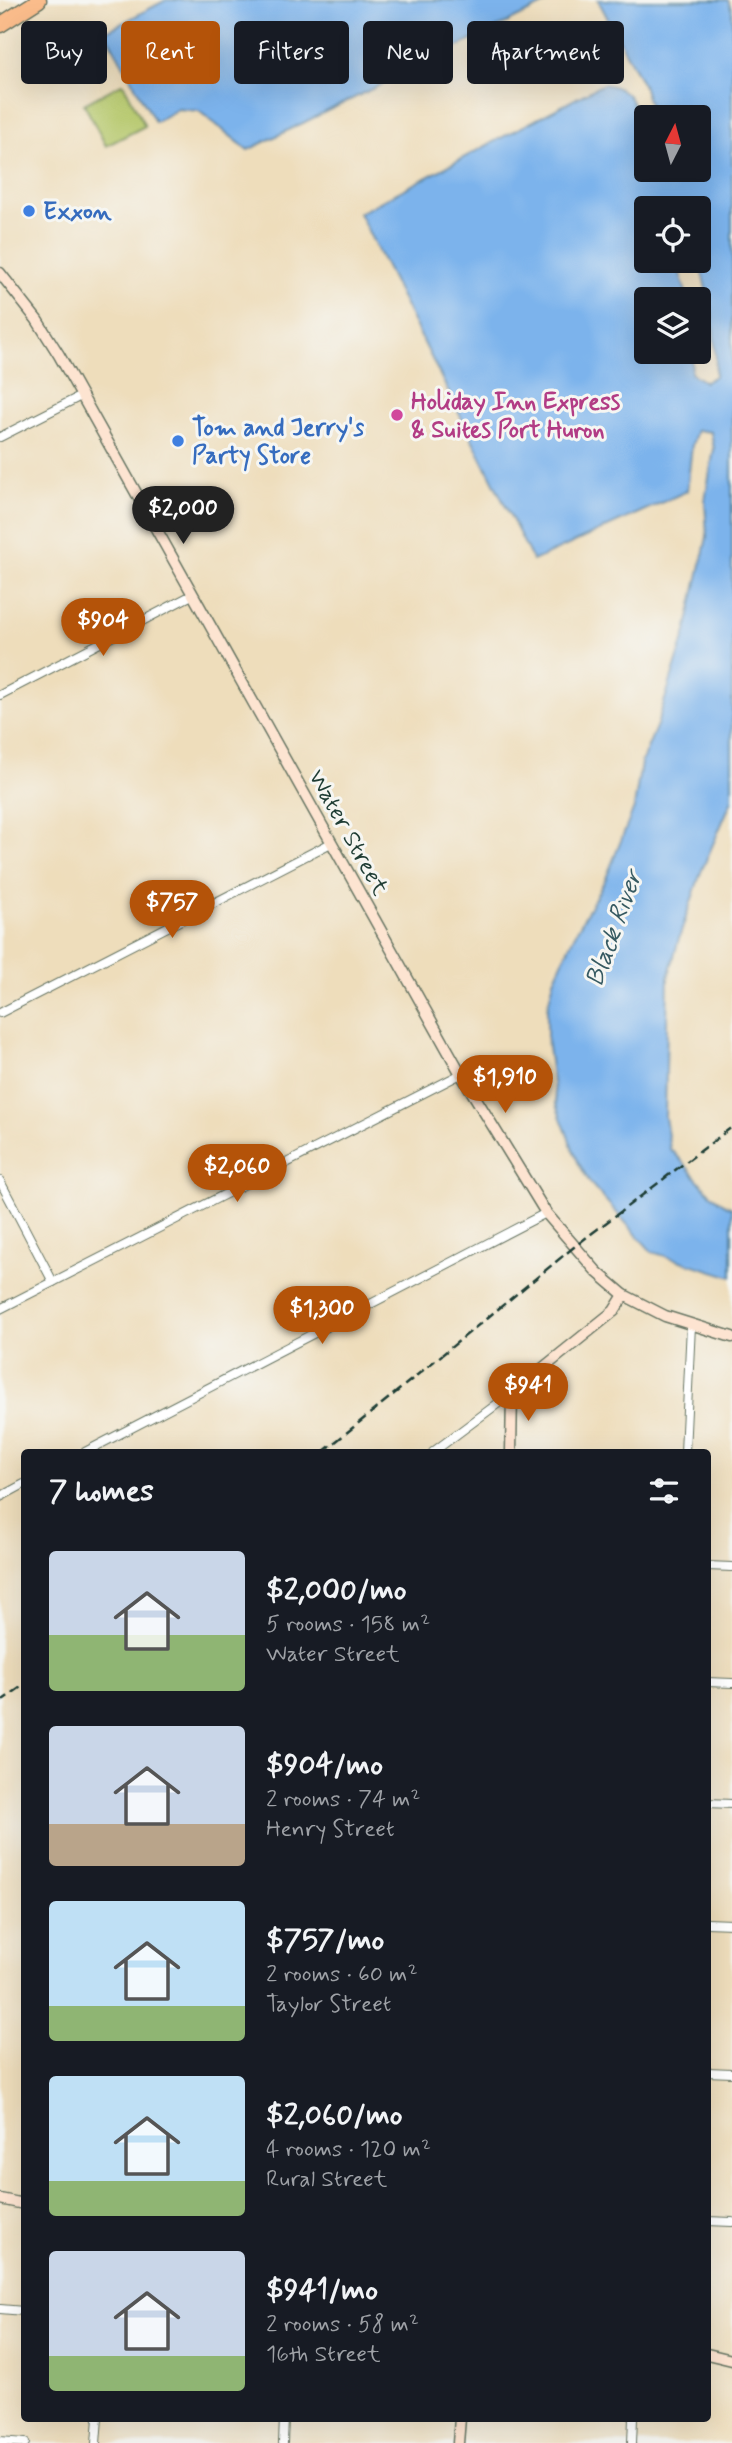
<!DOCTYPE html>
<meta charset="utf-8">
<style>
:root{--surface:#171b24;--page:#20242c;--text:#f1f3f6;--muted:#9ea1a6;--accent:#b45309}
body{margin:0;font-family:Mynerve,sans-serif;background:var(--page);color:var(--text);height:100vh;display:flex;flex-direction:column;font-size:26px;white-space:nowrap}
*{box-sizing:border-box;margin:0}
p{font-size:23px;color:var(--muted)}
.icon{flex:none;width:38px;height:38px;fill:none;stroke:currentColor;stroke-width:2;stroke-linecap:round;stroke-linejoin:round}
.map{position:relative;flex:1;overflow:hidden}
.sheet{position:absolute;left:21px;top:1449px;width:690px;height:973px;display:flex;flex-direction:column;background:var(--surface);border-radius:7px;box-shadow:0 7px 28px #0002}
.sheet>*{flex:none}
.banner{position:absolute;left:21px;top:21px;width:691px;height:63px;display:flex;gap:14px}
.needle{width:46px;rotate:6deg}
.buttons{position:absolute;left:634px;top:105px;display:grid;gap:14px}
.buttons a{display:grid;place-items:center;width:77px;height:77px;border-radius:7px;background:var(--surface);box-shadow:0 7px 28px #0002;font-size:35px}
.price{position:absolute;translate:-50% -60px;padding:0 16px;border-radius:24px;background:var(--accent);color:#fff;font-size:23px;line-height:46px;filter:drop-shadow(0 2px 4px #0008)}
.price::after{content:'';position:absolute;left:50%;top:42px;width:21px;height:16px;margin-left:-10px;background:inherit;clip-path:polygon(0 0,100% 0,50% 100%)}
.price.active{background:#222;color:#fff}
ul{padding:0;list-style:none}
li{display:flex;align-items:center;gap:21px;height:175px;padding:0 28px}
li span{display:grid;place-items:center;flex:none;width:196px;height:140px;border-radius:7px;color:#555}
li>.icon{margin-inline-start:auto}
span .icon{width:84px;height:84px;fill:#fffc;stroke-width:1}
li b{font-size:30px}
h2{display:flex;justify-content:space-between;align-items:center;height:84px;padding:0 28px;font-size:30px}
.chip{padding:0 24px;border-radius:7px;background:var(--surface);box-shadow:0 7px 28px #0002;font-size:24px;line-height:63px}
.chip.active{background:var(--accent);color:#fff}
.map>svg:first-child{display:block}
.green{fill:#b5c76b;stroke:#6a8250;stroke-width:2}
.water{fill:#7cb3ec;stroke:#4e7890;stroke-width:2;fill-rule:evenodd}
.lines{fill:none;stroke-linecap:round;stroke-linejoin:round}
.street-casing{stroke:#677563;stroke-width:10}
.secondary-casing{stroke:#677563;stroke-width:13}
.highway-casing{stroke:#677563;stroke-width:17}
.street{stroke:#fff;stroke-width:8}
.secondary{stroke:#fde4d1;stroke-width:10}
.highway{stroke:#fabc8b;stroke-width:14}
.rail{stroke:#1f3d34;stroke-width:2.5;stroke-dasharray:10 5;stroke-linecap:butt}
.shop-dot{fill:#3f7fe0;stroke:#f6f6f2;stroke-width:2.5}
.hotel-dot{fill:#d1479c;stroke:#f6f6f2;stroke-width:2.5}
.labels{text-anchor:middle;stroke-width:6;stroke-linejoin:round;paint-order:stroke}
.shop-label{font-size:24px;font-weight:bold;fill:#366cbe;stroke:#f6f6f2;text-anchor:start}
.hotel-label{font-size:24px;font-weight:bold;fill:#b23c85;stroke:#f6f6f2;text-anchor:start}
.street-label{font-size:24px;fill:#1f3d34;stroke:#f6f6f2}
.water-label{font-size:26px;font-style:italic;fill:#365a62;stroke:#f6f6f2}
</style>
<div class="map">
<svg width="732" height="2443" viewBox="0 0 732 2443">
<rect width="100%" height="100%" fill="#f6f6f2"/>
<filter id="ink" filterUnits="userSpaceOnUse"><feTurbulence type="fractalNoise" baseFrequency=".0143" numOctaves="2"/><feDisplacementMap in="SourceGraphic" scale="14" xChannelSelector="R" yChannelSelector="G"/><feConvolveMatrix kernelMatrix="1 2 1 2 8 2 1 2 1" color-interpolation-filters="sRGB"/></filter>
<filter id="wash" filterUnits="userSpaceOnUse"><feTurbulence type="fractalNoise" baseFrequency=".00686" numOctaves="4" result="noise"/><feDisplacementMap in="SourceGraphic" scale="28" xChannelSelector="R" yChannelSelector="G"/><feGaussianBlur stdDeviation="1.57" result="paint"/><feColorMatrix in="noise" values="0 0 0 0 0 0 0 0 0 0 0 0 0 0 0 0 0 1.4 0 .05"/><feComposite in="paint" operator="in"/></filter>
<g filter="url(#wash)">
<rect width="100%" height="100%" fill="#edb"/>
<path class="green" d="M123 83 145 126 106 146 84 104Z"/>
<g class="water">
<path d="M166 0H553L248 150 199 111 178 109 155 122 105 32Z"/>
<path d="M598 0H728L732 11V800L701 872 679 938 668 978 665 1117 670 1149C691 1167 705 1197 732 1208V1277L652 1252 590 1183 578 1162 556 1105 547 1040V1009L554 980 574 936 606 878 634 808 641 763 657 725 686 632 707 537 705 500 714 449 711 432 697 430 692 445 687 491 533 561 359 213 603 84C614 86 625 89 631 100 638 114 646 153 646 170H650L651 175 661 178 666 170H698V117H653L643 85ZM646 208H698V257L712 313 716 358 715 376 705 382 691 373 693 352H646V299H688L676 261H646Z"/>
</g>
</g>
<g filter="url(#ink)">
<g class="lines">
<g class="street-casing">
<g id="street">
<path d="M0 437 81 396"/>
<path d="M0 695 192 595"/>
<path d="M0 1013 331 843"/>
<path d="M0 1181 53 1282"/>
<path d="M0 1309 461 1074"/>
<path d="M85 1452 546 1213"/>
<path d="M433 1452 512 1393"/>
<path d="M685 1452 691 1325"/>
<path d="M0 1497 24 1484"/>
<path d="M707 1566 732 1567"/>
<path d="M707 1682 732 1683"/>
<path d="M707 1803 732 1804"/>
<path d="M707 1923 732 1924"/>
<path d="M707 2072 732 2073"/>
<path d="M707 2221 732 2222"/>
<path d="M0 2309 24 2311"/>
<path d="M0 2441 25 2443"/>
<path d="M96 2443 98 2418"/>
<path d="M283 2443 284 2418"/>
<path d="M632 2443 633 2418"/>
</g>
</g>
<g class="secondary-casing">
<g id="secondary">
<path d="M0 273 37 320 59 355 461 1074 546 1213 597 1272 624 1295 665 1316 732 1337"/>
<path d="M511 1452 512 1393 614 1311 624 1295"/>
<path d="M0 2199 24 2204"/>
<path d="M707 2354 732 2360"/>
<path d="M458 2443 460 2418"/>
</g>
</g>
<g class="highway-casing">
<path id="highway" d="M0 25 39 0"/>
</g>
<use href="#street" class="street"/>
<use href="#secondary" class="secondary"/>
<use href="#highway" class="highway"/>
<g class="rail">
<path d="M323 1452 574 1247 732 1127"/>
<path d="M0 1702 24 1685"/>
</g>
</g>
</g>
<g class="shop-dot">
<circle cx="29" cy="211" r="7"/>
<circle cx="178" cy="441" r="7"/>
</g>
<circle class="hotel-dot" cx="397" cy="415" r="7"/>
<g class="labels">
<g class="shop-label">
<text x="43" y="219">Exxon</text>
<text x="192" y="435">Tom and Jerry's<tspan x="192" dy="28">Party Store</tspan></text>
</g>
<g class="hotel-label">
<text x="411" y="409">Holiday Inn Express<tspan x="411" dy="28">&amp; Suites Port Huron</tspan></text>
</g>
<g class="street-label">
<text transform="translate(349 832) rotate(61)" y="8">Water Street</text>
</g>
<g class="water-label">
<text transform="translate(613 928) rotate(-70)" y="9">Black River</text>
</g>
</g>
</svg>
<div class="buttons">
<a><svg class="needle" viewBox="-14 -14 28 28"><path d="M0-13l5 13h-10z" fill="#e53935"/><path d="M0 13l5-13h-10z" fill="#9ea1a6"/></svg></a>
<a><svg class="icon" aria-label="locate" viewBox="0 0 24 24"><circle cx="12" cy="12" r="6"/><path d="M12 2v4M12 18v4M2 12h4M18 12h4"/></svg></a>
<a><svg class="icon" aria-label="layers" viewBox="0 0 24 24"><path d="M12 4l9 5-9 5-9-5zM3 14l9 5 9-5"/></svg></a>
</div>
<b class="price active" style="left:183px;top:546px">$2,000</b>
<b class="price" style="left:103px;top:658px">$904</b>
<b class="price" style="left:172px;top:940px">$757</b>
<b class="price" style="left:505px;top:1115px">$1,910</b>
<b class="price" style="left:237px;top:1204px">$2,060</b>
<b class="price" style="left:322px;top:1346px">$1,300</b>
<b class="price" style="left:528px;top:1423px">$941</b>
<div class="banner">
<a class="chip">Buy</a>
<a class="chip active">Rent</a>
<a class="chip">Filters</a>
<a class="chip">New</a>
<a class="chip">Apartment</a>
</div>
<section class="sheet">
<h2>7 homes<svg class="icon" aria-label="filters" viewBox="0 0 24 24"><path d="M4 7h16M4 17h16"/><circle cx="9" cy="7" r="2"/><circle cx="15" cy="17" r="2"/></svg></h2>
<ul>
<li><span style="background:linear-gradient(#c9d6e8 60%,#8fb573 0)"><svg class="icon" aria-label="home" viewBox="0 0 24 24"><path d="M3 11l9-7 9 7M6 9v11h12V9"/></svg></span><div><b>$2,000/mo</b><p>5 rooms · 158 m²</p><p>Water Street</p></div></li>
<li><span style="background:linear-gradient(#c9d6e8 70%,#b9a48a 0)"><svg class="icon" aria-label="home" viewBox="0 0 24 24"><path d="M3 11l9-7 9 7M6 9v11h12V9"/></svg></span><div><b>$904/mo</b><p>2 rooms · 74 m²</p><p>Henry Street</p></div></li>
<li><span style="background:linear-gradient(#bfe0f5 75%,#8fb573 0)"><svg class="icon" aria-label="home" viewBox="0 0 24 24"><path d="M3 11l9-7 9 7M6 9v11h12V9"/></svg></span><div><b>$757/mo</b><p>2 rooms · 60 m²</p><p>Taylor Street</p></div></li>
<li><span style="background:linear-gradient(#bfe0f5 75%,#8fb573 0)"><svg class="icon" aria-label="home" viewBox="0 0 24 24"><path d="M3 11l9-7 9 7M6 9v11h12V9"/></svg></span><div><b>$2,060/mo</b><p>4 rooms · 120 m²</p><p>Rural Street</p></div></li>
<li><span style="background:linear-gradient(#c9d6e8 75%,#8fb573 0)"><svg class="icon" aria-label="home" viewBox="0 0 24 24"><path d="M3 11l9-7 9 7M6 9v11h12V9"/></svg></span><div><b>$941/mo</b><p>2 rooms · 58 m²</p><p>16th Street</p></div></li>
</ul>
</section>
</div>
